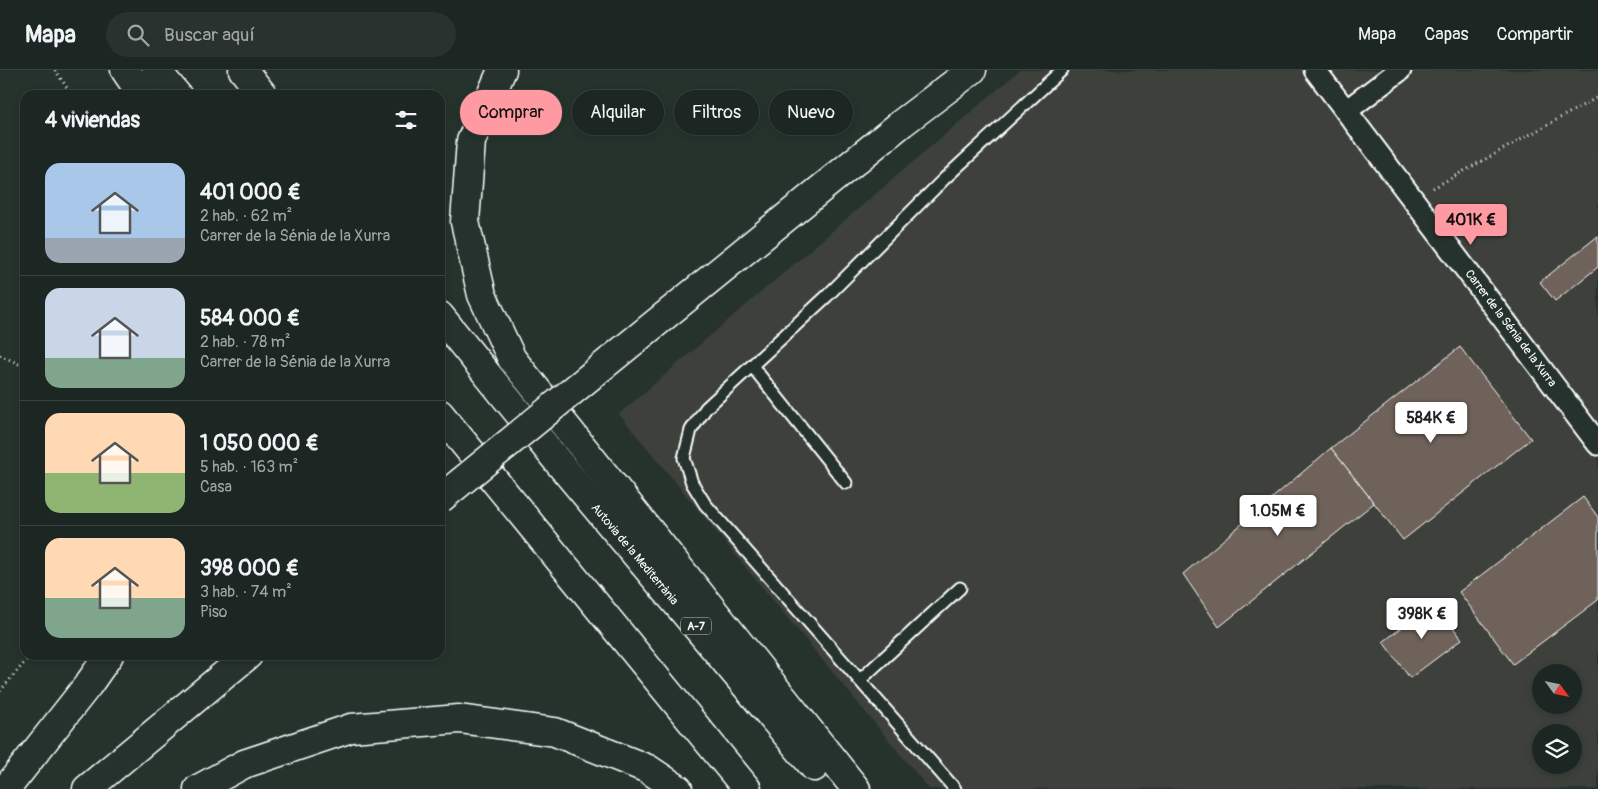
<!DOCTYPE html>
<html lang="es">
<meta charset="utf-8">
<style>
:root{--surface:#1c2622;--page:#29322f;--text:#f1f3f6;--muted:#a0a5a5;--line:#3a4340;--accent:#ff9aa2}
body{margin:0;font-family:Pangolin,sans-serif;background:var(--page);color:var(--text);height:100vh;display:flex;flex-direction:column;font-size:19px;white-space:nowrap}
*{box-sizing:border-box;margin:0}
p{font-size:16px;color:var(--muted)}
.icon{flex:none;width:28px;height:28px;fill:none;stroke:currentColor;stroke-width:2;stroke-linecap:round;stroke-linejoin:round}
.map{position:relative;flex:1;overflow:hidden}
.side{position:absolute;left:20px;top:20px;width:425px;height:570px;display:flex;flex-direction:column;background:var(--surface);border-radius:15px;box-shadow:0 2px 8px #0003,0 0 0 1px var(--line)}
.side>*{flex:none}
.guide{position:absolute;left:460px;top:20px;width:475px;height:45px;display:flex;gap:10px}
.needle{width:32px;rotate:123deg}
.fabs{position:absolute;left:1532px;top:594px;display:grid;gap:10px}
.fabs a{display:grid;place-items:center;width:50px;height:50px;border-radius:50%;background:var(--surface);box-shadow:0 2px 8px #0003,0 0 0 1px var(--line);font-size:25px}
.price{position:absolute;translate:-50% -42px;padding:0 11px;border-radius:5px;background:#fff;color:#222;font-size:16px;line-height:32px;filter:drop-shadow(0 1px 2px #0008)}
.price::after{content:'';position:absolute;left:50%;top:30px;width:15px;height:11px;margin-left:-8px;background:inherit;clip-path:polygon(0 0,100% 0,50% 100%)}
.price.active{background:var(--accent);color:#111}
ul{padding:0;list-style:none}
li{display:flex;align-items:center;gap:15px;height:125px;padding:0 25px}
li+li{border-top:1px solid var(--line)}
li span{display:grid;place-items:center;flex:none;width:140px;height:100px;border-radius:15px;color:#555}
li>.icon{margin-inline-start:auto}
span .icon{width:60px;height:60px;fill:#fffc;stroke-width:1}
li b{font-size:21px}
h2{display:flex;justify-content:space-between;align-items:center;height:60px;padding:0 25px;font-size:21px}
.chip{padding:0 18px;border-radius:22px;background:var(--surface);box-shadow:0 2px 8px #0003,0 0 0 1px var(--line);font-size:18px;line-height:45px}
.chip.active{background:var(--accent);color:#111}
header{display:flex;align-items:center;gap:30px;box-sizing:border-box;height:70px;padding:0 25px;background:var(--surface);border-bottom:1px solid var(--line)}
header strong{font-size:24px}
nav{display:flex;gap:28px;margin-inline-start:auto;font-size:18px}
.search{width:350px;height:45px;background:var(--page);display:flex;align-items:center;gap:12px;box-sizing:border-box;padding:0 18px;border-radius:28px;color:var(--muted);font-size:19px}
.map>svg:first-child{display:block}
.built{fill:#3c413a;fill-rule:evenodd}
.building{fill:#6e625a;stroke:#fff}
.lines{fill:none;stroke-linecap:round;stroke-linejoin:round}
.lane-casing{stroke:#fff;stroke-width:15}
.street-casing{stroke:#fff;stroke-width:25}
.primary-casing{stroke:#fff;stroke-width:31}
.highway-casing{stroke:#fff;stroke-width:31}
.path{stroke:#fff;stroke-width:3;stroke-dasharray:1 4;stroke-linecap:butt}
.lane{stroke:#26332d;stroke-width:11}
.street{stroke:#26332d;stroke-width:21}
.primary{stroke:#26332d;stroke-width:28}
.highway{stroke:#26332d;stroke-width:28}
.primary-bridge-casing{stroke:#fff;stroke-width:31;stroke-linecap:butt}
.primary-bridge{stroke:#26332d;stroke-width:28}
.labels{text-anchor:middle;stroke-width:4.5;stroke-linejoin:round;paint-order:stroke}
.shield{fill:#26332d;stroke:#bec2c0;stroke-width:1}
.shield-label{font-size:11px;font-weight:bold;fill:#fff}
.street-label{font-size:12px;fill:#fff;stroke:#26332d}
</style>
<header>
<strong>Mapa</strong>
<div class="search"><svg class="icon" aria-label="search" viewBox="0 0 24 24"><circle cx="10" cy="10" r="6"/><path d="M15 15l6 6"/></svg>Buscar aquí</div>
<nav><a>Mapa</a><a>Capas</a><a>Compartir</a></nav>
</header>
<div class="map">
<svg width="1598" height="719" viewBox="0 0 1598 719">
<rect width="100%" height="100%" fill="#26332d"/>
<filter id="ink" filterUnits="userSpaceOnUse"><feTurbulence type="fractalNoise" baseFrequency=".02" numOctaves="2"/><feDisplacementMap in="SourceGraphic" scale="10" xChannelSelector="R" yChannelSelector="G"/><feConvolveMatrix kernelMatrix="1 2 1 2 8 2 1 2 1" color-interpolation-filters="sRGB"/></filter>
<g filter="url(#ink)">
<path class="built" d="M1020 0H1598V719H929L619 344ZM1541 602H1574V635H1541ZM1541 662H1574V695H1541Z"/>
<g class="building">
<path d="M1598 166V197L1555 231 1540 212Z"/>
<path d="M1460 277 1531 369 1403 470 1331 378Z"/>
<path d="M1331 378 1374 433 1219 557 1183 504Z"/>
<path d="M1583 427 1598 447V530L1513 594 1459 522Z"/>
<path d="M1434 533 1462 569 1410 608 1383 572Z"/>
</g>
<g class="lines">
<g class="lane-casing">
<g id="lane">
<path d="M752 296 846 413"/>
<path d="M860 610 960 518"/>
<path d="M955 719 705 434 692 413 684 388 691 360 706 338 827 226 944 109 1062 0"/>
</g>
</g>
<g class="street-casing">
<g id="street">
<path d="M1315 0 1598 374"/>
<path d="M1346 41 1400 0"/>
</g>
</g>
<g class="primary-casing">
<g id="primary">
<path d="M592 305 902 53 972 0"/>
<path d="M87 719 248 585"/>
</g>
</g>
<g class="highway-casing">
<g id="highway">
<path d="M125 0 142 25"/>
<path d="M156 0 177 25"/>
<path d="M243 0 263 25"/>
<path d="M502 0 471 71 465 152 482 225 512 289 856 719"/>
<path d="M440 246 559 393 814 697"/>
<path d="M440 344 747 719"/>
<path d="M6 719 88 615 109 585"/>
<path d="M198 719 244 694 351 658 459 649 555 662 648 699 678 719"/>
</g>
</g>
<g class="path">
<path d="M55 0 72 25"/>
<path d="M1433 118 1598 27"/>
<path d="M0 285 25 297"/>
<path d="M0 621 31 585"/>
</g>
<use href="#lane" class="lane"/>
<use href="#street" class="street"/>
<use href="#primary" class="primary"/>
<use href="#highway" class="highway"/>
<g class="primary-bridge-casing">
<path id="primary-bridge" d="M440 429 592 305"/>
</g>
<use href="#primary-bridge" class="primary-bridge"/>
</g>
</g>
<g class="labels">
<rect class="shield" x="681" y="547.5" width="30" height="17" rx="4"/>
<g class="shield-label">
<text x="696" y="560">A-7</text>
</g>
<g class="street-label">
<text transform="translate(1511 258) rotate(53)" y="4">Carrer de la Sénia de la Xurra</text>
<text transform="translate(635 484) rotate(50)" y="4">Autovia de la Mediterrània</text>
</g>
</g>
</svg>
<div class="fabs">
<a><svg class="needle" viewBox="-14 -14 28 28"><path d="M0-13l5 13h-10z" fill="#e53935"/><path d="M0 13l5-13h-10z" fill="#a0a5a5"/></svg></a>
<a><svg class="icon" aria-label="layers" viewBox="0 0 24 24"><path d="M12 4l9 5-9 5-9-5zM3 14l9 5 9-5"/></svg></a>
</div>
<b class="price active" style="left:1471px;top:176px">401K €</b>
<b class="price" style="left:1431px;top:374px">584K €</b>
<b class="price" style="left:1278px;top:467px">1.05M €</b>
<b class="price" style="left:1422px;top:570px">398K €</b>
<div class="guide">
<a class="chip active">Comprar</a>
<a class="chip">Alquilar</a>
<a class="chip">Filtros</a>
<a class="chip">Nuevo</a>
</div>
<section class="side">
<h2>4 viviendas<svg class="icon" aria-label="filters" viewBox="0 0 24 24"><path d="M4 7h16M4 17h16"/><circle cx="9" cy="7" r="2"/><circle cx="15" cy="17" r="2"/></svg></h2>
<ul>
<li><span style="background:linear-gradient(#a9c7e8 75%,#9aa5b1 0)"><svg class="icon" aria-label="home" viewBox="0 0 24 24"><path d="M3 11l9-7 9 7M6 9v11h12V9"/></svg></span><div><b>401 000 €</b><p>2 hab. · 62 m²</p><p>Carrer de la Sénia de la Xurra</p></div></li>
<li><span style="background:linear-gradient(#c9d6e8 70%,#7fa58c 0)"><svg class="icon" aria-label="home" viewBox="0 0 24 24"><path d="M3 11l9-7 9 7M6 9v11h12V9"/></svg></span><div><b>584 000 €</b><p>2 hab. · 78 m²</p><p>Carrer de la Sénia de la Xurra</p></div></li>
<li><span style="background:linear-gradient(#ffd9b3 60%,#8fb573 0)"><svg class="icon" aria-label="home" viewBox="0 0 24 24"><path d="M3 11l9-7 9 7M6 9v11h12V9"/></svg></span><div><b>1 050 000 €</b><p>5 hab. · 163 m²</p><p>Casa</p></div></li>
<li><span style="background:linear-gradient(#ffd9b3 60%,#7fa58c 0)"><svg class="icon" aria-label="home" viewBox="0 0 24 24"><path d="M3 11l9-7 9 7M6 9v11h12V9"/></svg></span><div><b>398 000 €</b><p>3 hab. · 74 m²</p><p>Piso</p></div></li>
</ul>
</section>
</div>
